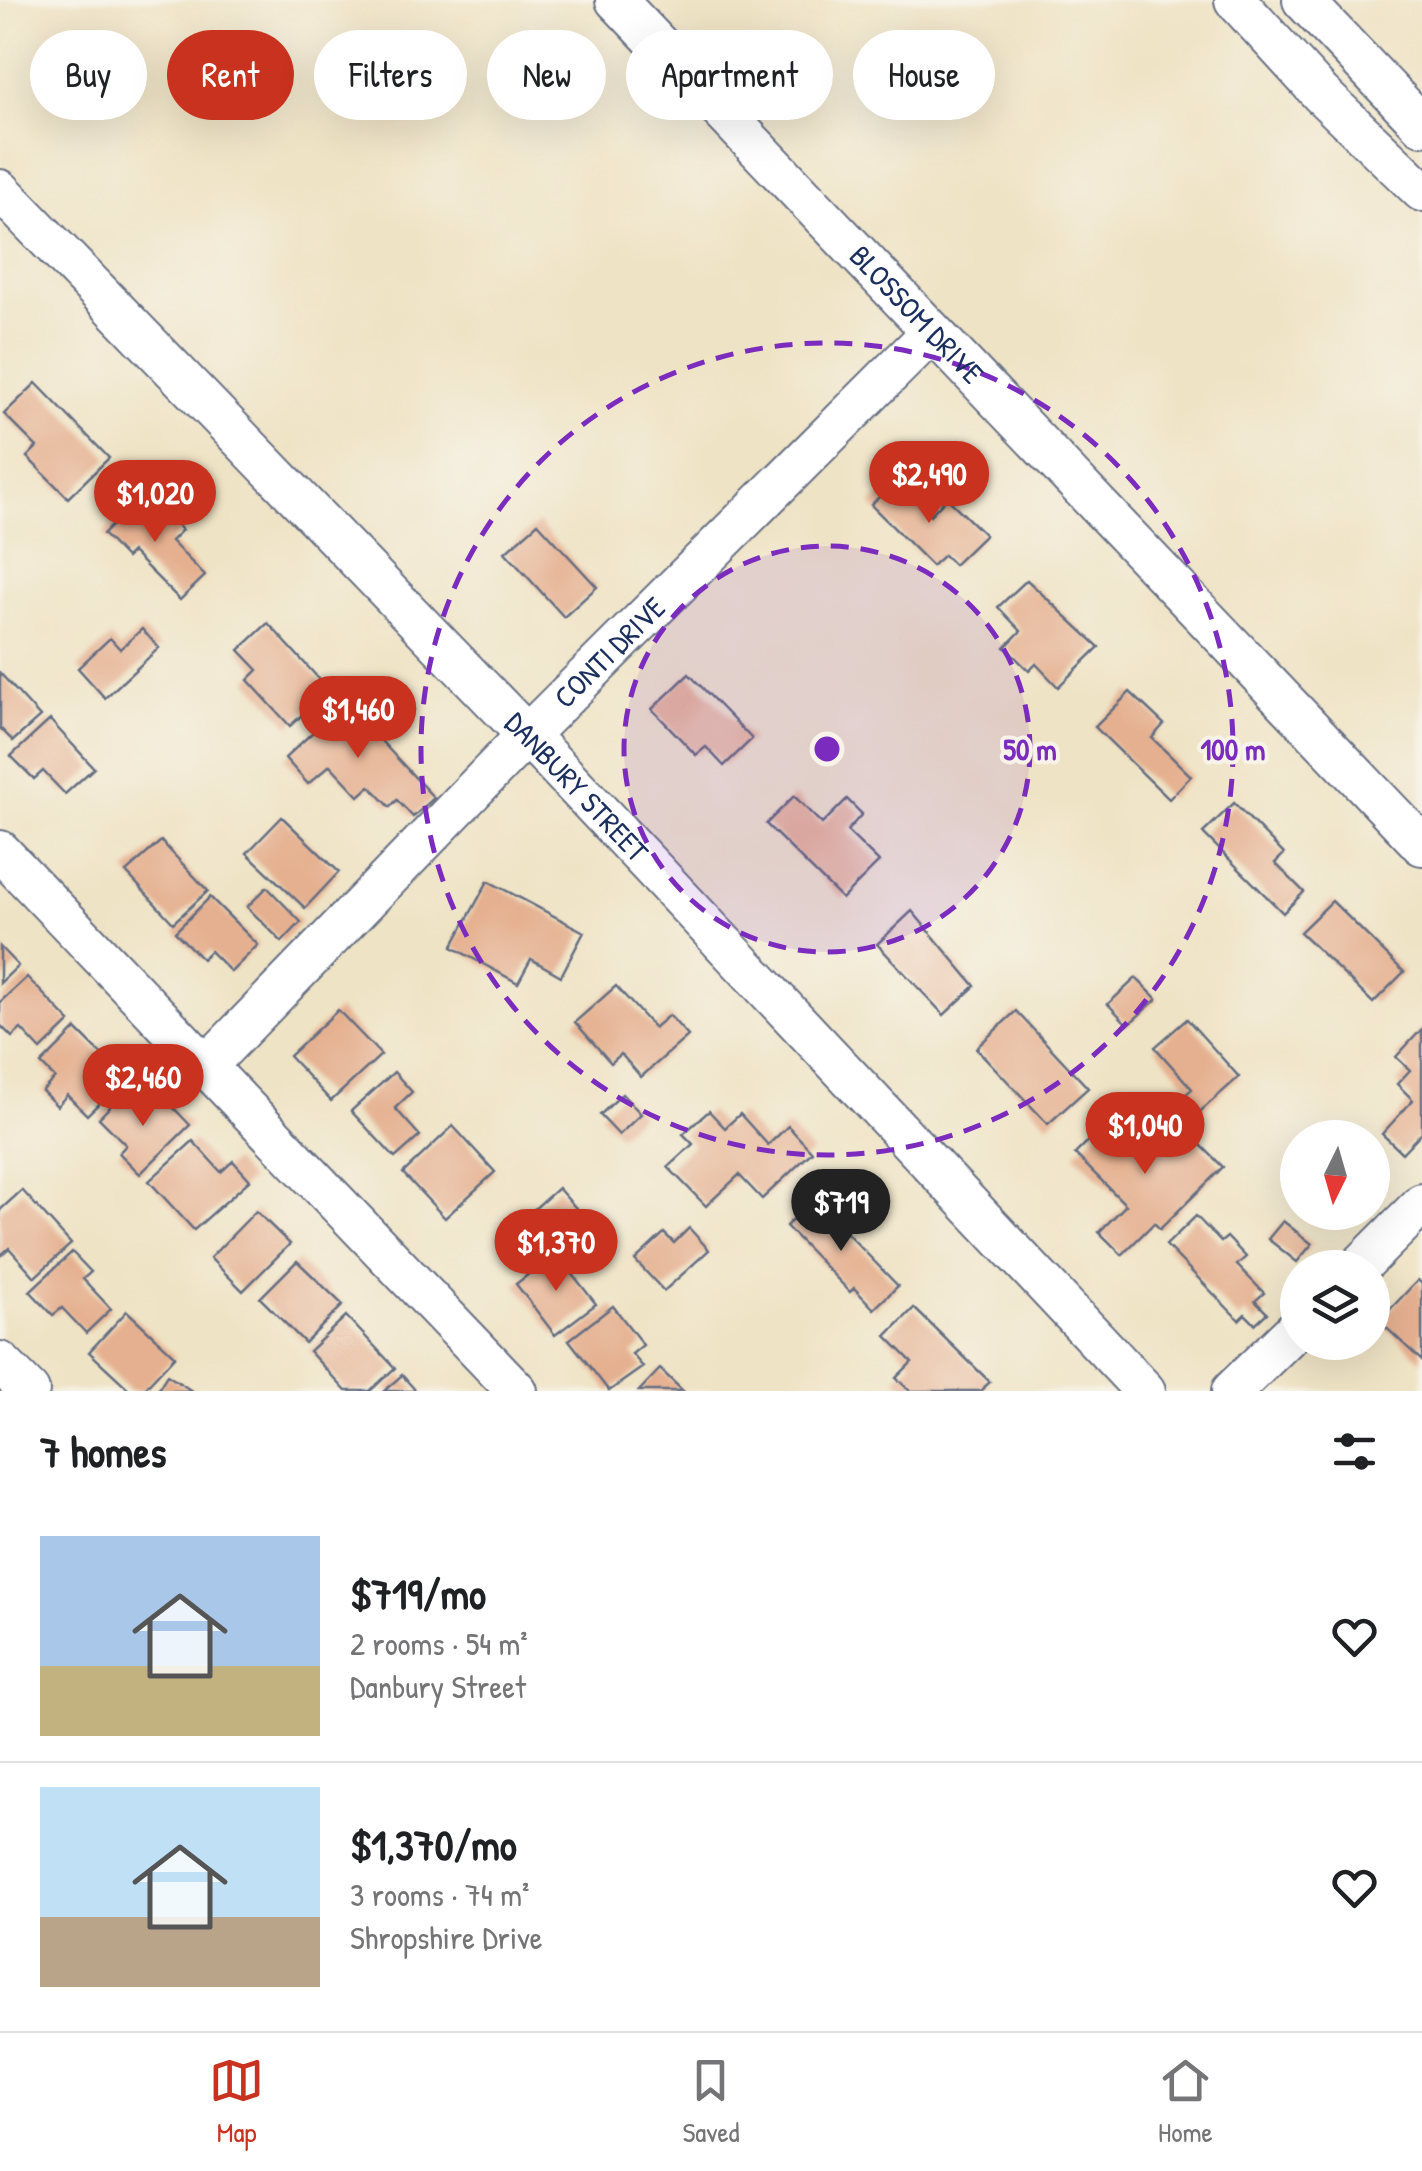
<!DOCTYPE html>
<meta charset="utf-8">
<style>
:root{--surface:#fff;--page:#f6f6f6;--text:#202124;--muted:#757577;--line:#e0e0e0;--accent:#c8321e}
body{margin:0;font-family:"Patrick Hand",sans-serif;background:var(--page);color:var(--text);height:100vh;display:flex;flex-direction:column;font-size:38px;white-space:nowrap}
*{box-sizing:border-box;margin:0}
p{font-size:32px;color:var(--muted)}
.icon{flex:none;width:55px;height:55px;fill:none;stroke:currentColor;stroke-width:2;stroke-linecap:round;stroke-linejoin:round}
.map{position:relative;height:1391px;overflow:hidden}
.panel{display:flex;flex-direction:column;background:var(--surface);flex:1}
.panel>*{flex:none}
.guide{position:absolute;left:30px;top:30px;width:1362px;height:90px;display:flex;gap:20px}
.needle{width:65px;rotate:185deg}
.buttons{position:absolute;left:1280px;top:1120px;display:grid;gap:20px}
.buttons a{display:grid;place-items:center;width:110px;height:110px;border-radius:50%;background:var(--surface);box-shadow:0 10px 40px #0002;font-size:50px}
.price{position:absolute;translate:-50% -85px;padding:0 22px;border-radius:35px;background:var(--accent);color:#fff;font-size:32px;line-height:65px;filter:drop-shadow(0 2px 5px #0008)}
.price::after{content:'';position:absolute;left:50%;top:60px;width:30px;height:22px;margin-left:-15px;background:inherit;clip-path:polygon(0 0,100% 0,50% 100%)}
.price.current{background:#222;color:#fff}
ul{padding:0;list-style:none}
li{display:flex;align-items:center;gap:30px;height:250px;padding:0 40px}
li+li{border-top:2px solid var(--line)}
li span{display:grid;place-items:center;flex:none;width:280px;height:200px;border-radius:0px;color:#555}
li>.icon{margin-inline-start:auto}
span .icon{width:120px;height:120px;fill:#fffc;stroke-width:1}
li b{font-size:42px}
h2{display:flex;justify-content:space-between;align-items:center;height:120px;padding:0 40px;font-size:42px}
.tag{padding:0 35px;border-radius:45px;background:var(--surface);box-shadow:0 10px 40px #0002;font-size:35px;line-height:90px}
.tag.current{background:var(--accent);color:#fff}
.tabs{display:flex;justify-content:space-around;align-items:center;height:140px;border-top:2px solid var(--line);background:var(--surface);font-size:28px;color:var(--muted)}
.tabs a{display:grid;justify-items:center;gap:5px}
.tabs .current{color:var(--accent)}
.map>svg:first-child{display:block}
.building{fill:#e5b090}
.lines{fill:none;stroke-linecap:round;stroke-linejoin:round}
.minor-casing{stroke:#656e82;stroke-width:44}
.minor{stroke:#fff;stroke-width:40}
.ring{fill:none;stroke:#7b2cbf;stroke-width:5;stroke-dasharray:18 12}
.labels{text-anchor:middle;stroke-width:8;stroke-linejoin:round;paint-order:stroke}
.street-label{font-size:30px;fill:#1b2f5e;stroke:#f7f3e8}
.centre{fill:#7b2cbf;stroke:#f7f3e8;stroke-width:5}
.ring-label{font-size:30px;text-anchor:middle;font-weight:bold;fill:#7b2cbf;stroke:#f7f3e8;stroke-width:8;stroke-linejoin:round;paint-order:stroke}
</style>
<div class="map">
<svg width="1422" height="1391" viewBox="0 0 1422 1391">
<rect width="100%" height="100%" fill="#f7f3e8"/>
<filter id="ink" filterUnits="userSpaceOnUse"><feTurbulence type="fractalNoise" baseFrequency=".01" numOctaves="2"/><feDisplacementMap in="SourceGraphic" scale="20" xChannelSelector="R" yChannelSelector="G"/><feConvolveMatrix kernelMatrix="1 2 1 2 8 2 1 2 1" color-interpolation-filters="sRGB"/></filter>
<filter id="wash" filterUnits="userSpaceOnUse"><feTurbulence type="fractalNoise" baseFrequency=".0048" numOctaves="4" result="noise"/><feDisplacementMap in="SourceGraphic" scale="40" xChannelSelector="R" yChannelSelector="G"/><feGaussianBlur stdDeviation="2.25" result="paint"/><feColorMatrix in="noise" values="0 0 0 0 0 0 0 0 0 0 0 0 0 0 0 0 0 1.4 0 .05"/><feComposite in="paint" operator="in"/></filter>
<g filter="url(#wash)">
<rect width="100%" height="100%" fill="#efe3c5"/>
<g id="blocks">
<g class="building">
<path d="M36 383 109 458 68 498 27 457 37 447 4 414Z"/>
<path d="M895 481 930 515 947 498 985 535 954 565 944 555 932 566 871 505Z"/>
<path d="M145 492 182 530 171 541 205 576 180 600 132 552 126 558 103 534Z"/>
<path d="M538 523 597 587 564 617 505 552Z"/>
<path d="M1027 580 1099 647 1058 687 1036 664 1029 671 1005 647 1021 631 998 607Z"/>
<path d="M268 623 329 690 290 726 248 680 258 670 239 650Z"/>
<path d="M142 629 159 648 105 698 78 668 110 638 120 649Z"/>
<path d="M0 673 40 717 13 741 0 728Z"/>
<path d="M689 674 752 739 724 766 706 747 696 755 652 709Z"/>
<path d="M1130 692 1164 724 1152 738 1191 776 1169 799 1095 727Z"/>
<path d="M345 702 434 798 413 817 397 800 390 807 370 786 359 796 330 765 308 784 285 758Z"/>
<path d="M50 720 94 768 65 794 43 771 34 779 11 756Z"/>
<path d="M794 796 822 824 847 799 862 814 847 831 879 862 842 899 766 824Z"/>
<path d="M1234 803 1284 854 1275 863 1304 892 1283 913 1203 833Z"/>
<path d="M282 817 339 872 305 908 247 853Z"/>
<path d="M161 841 208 891 173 923 126 872Z"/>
<path d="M488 881 584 932 561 976 531 959 518 983 452 947Z"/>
<path d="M267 887 301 922 282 942 247 907Z"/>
<path d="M210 897 258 945 231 972 210 951 202 959 175 932Z"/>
<path d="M1332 901 1404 972 1373 1003 1300 932Z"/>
<path d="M912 911 975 986 944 1015 877 944Z"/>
<path d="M0 947 18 966 0 983Z"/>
<path d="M27 977 70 1022 41 1050 21 1029 12 1037 0 1025V1002Z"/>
<path d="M1136 978 1157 999 1128 1025 1108 1004Z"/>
<path d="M616 986 654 1028 669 1015 688 1036 641 1077 621 1054 611 1063 575 1022Z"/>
<path d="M338 1010 381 1055 331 1101 289 1056Z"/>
<path d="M1016 1011 1088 1088 1048 1124 976 1048Z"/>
<path d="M1187 1019 1239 1077 1193 1118 1178 1101 1192 1089 1155 1047Z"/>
<path d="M76 1029 104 1057 94 1067 115 1088 87 1115 67 1095 57 1106 42 1091 55 1078 41 1064Z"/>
<path d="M1422 1029V1132L1402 1153 1382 1134 1413 1100 1397 1084 1410 1070 1396 1057Z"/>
<path d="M394 1072 412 1092 395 1108 420 1136 395 1158 351 1111Z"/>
<path d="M126 1090 150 1113 165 1099 190 1125 140 1174 119 1153 126 1145 99 1118Z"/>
<path d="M622 1094 641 1114 619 1135 600 1115Z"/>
<path d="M709 1111 725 1128 740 1114 768 1145 788 1126 812 1152 762 1199 739 1175 706 1206 668 1167 693 1144 683 1134Z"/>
<path d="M1118 1111 1148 1142 1160 1130 1182 1152 1195 1139 1223 1167 1160 1229 1154 1223 1122 1255 1099 1232 1126 1205 1075 1154Z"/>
<path d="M453 1126 495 1172 445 1218 403 1173Z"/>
<path d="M193 1141 221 1172 233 1161 250 1180 194 1230 149 1181Z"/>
<path d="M558 1188 582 1215 557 1237 533 1210Z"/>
<path d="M22 1190 71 1244 35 1277 9 1248 0 1256V1210Z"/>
<path d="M814 1199 898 1286 874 1309 854 1288 850 1292 786 1226Z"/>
<path d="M256 1211 290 1244 243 1291 210 1258Z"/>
<path d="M1196 1216 1221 1242 1227 1237 1246 1257 1237 1265 1264 1293 1255 1301 1267 1313 1255 1324 1245 1314 1239 1320 1166 1245Z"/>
<path d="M1283 1221 1312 1244 1297 1262 1268 1239Z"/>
<path d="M689 1228 709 1250 664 1291 635 1260 664 1233 674 1243Z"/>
<path d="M72 1252 91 1272 83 1279 111 1309 86 1333 62 1308 53 1315 30 1291Z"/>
<path d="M556 1253 596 1304 555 1335 516 1284Z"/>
<path d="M297 1261 343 1305 305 1343 260 1298Z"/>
<path d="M1418 1280 1422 1284V1361L1379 1321Z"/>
<path d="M613 1306 643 1345 632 1354 643 1367 609 1391 569 1340Z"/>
<path d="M914 1308 990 1382 980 1391H910L896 1378 912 1362 886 1336Z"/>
<path d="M127 1311 175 1356 142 1391H131L89 1352Z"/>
<path d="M346 1316 395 1368 370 1391H346L309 1351Z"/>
<path d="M660 1369 683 1391H639Z"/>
<path d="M167 1375 192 1391H157Z"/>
<path d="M402 1375 416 1391H384Z"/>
</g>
</g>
</g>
<g filter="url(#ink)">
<use href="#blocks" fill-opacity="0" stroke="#656e82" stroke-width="2.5"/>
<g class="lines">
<g class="minor-casing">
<g id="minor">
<path id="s1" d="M616 0 1422 845"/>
<path d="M1235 0 1321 94 1422 191"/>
<path d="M1303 0 1422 125"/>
<path id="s2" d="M0 190 527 735 1145 1391"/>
<path d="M0 851 517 1391"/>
<path id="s3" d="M208 1064 527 735 932 332"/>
<path d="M1358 1268 1422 1204"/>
<path d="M0 1362 29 1391"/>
<path d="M1232 1391 1298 1327"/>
</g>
</g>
<use href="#minor" class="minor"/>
</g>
</g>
<circle cx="827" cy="749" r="203" fill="#7b2cbf" fill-opacity=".12"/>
<g class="ring">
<circle cx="827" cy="749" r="203"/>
<circle cx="827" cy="749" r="406"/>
</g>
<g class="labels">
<g class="street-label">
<text dy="10" stroke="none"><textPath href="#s1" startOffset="435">BLOSSOM DRIVE</textPath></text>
<text dy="10" stroke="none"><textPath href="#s3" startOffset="575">CONTI DRIVE</textPath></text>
<text dy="10" stroke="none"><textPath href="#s2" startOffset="830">DANBURY STREET</textPath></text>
</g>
</g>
<circle cx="827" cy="749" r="15" class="centre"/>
<g class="ring-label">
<text x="1030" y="760">50 m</text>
<text x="1233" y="760">100 m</text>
</g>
</svg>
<div class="buttons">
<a><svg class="needle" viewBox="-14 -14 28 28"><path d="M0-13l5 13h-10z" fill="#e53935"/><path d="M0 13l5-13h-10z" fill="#757577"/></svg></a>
<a><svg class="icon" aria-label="layers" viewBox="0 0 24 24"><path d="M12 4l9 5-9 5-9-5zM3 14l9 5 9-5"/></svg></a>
</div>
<b class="price" style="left:929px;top:526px">$2,490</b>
<b class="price" style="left:155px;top:545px">$1,020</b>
<b class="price" style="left:358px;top:761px">$1,460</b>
<b class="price" style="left:143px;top:1129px">$2,460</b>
<b class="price" style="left:1145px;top:1177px">$1,040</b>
<b class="price current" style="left:841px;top:1254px">$719</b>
<b class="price" style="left:556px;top:1294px">$1,370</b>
<div class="guide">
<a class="tag">Buy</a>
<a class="tag current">Rent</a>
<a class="tag">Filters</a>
<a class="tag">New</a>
<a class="tag">Apartment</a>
<a class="tag">House</a>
</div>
</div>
<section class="panel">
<h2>7 homes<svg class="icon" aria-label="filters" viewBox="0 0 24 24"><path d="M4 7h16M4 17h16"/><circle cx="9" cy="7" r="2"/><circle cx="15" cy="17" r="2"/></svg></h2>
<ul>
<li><span style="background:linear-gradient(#a9c7e8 65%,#c2b280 0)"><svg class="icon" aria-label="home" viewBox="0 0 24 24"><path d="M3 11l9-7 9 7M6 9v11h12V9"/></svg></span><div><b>$719/mo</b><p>2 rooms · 54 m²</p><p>Danbury Street</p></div><svg class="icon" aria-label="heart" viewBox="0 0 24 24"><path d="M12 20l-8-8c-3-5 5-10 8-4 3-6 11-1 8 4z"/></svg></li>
<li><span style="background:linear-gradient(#bfe0f5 65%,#b9a48a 0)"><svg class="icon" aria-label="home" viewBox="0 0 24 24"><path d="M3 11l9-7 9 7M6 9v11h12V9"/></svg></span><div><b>$1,370/mo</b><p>3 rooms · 74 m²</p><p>Shropshire Drive</p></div><svg class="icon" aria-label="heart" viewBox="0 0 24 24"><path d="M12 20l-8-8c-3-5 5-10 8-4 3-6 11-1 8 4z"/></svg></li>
</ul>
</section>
<nav class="tabs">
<a class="current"><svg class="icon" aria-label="map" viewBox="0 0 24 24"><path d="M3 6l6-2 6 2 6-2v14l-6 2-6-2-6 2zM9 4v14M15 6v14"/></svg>Map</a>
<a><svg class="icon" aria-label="saved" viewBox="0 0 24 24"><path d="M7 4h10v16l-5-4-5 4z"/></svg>Saved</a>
<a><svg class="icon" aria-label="home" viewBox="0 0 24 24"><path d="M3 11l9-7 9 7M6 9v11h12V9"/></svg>Home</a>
</nav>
